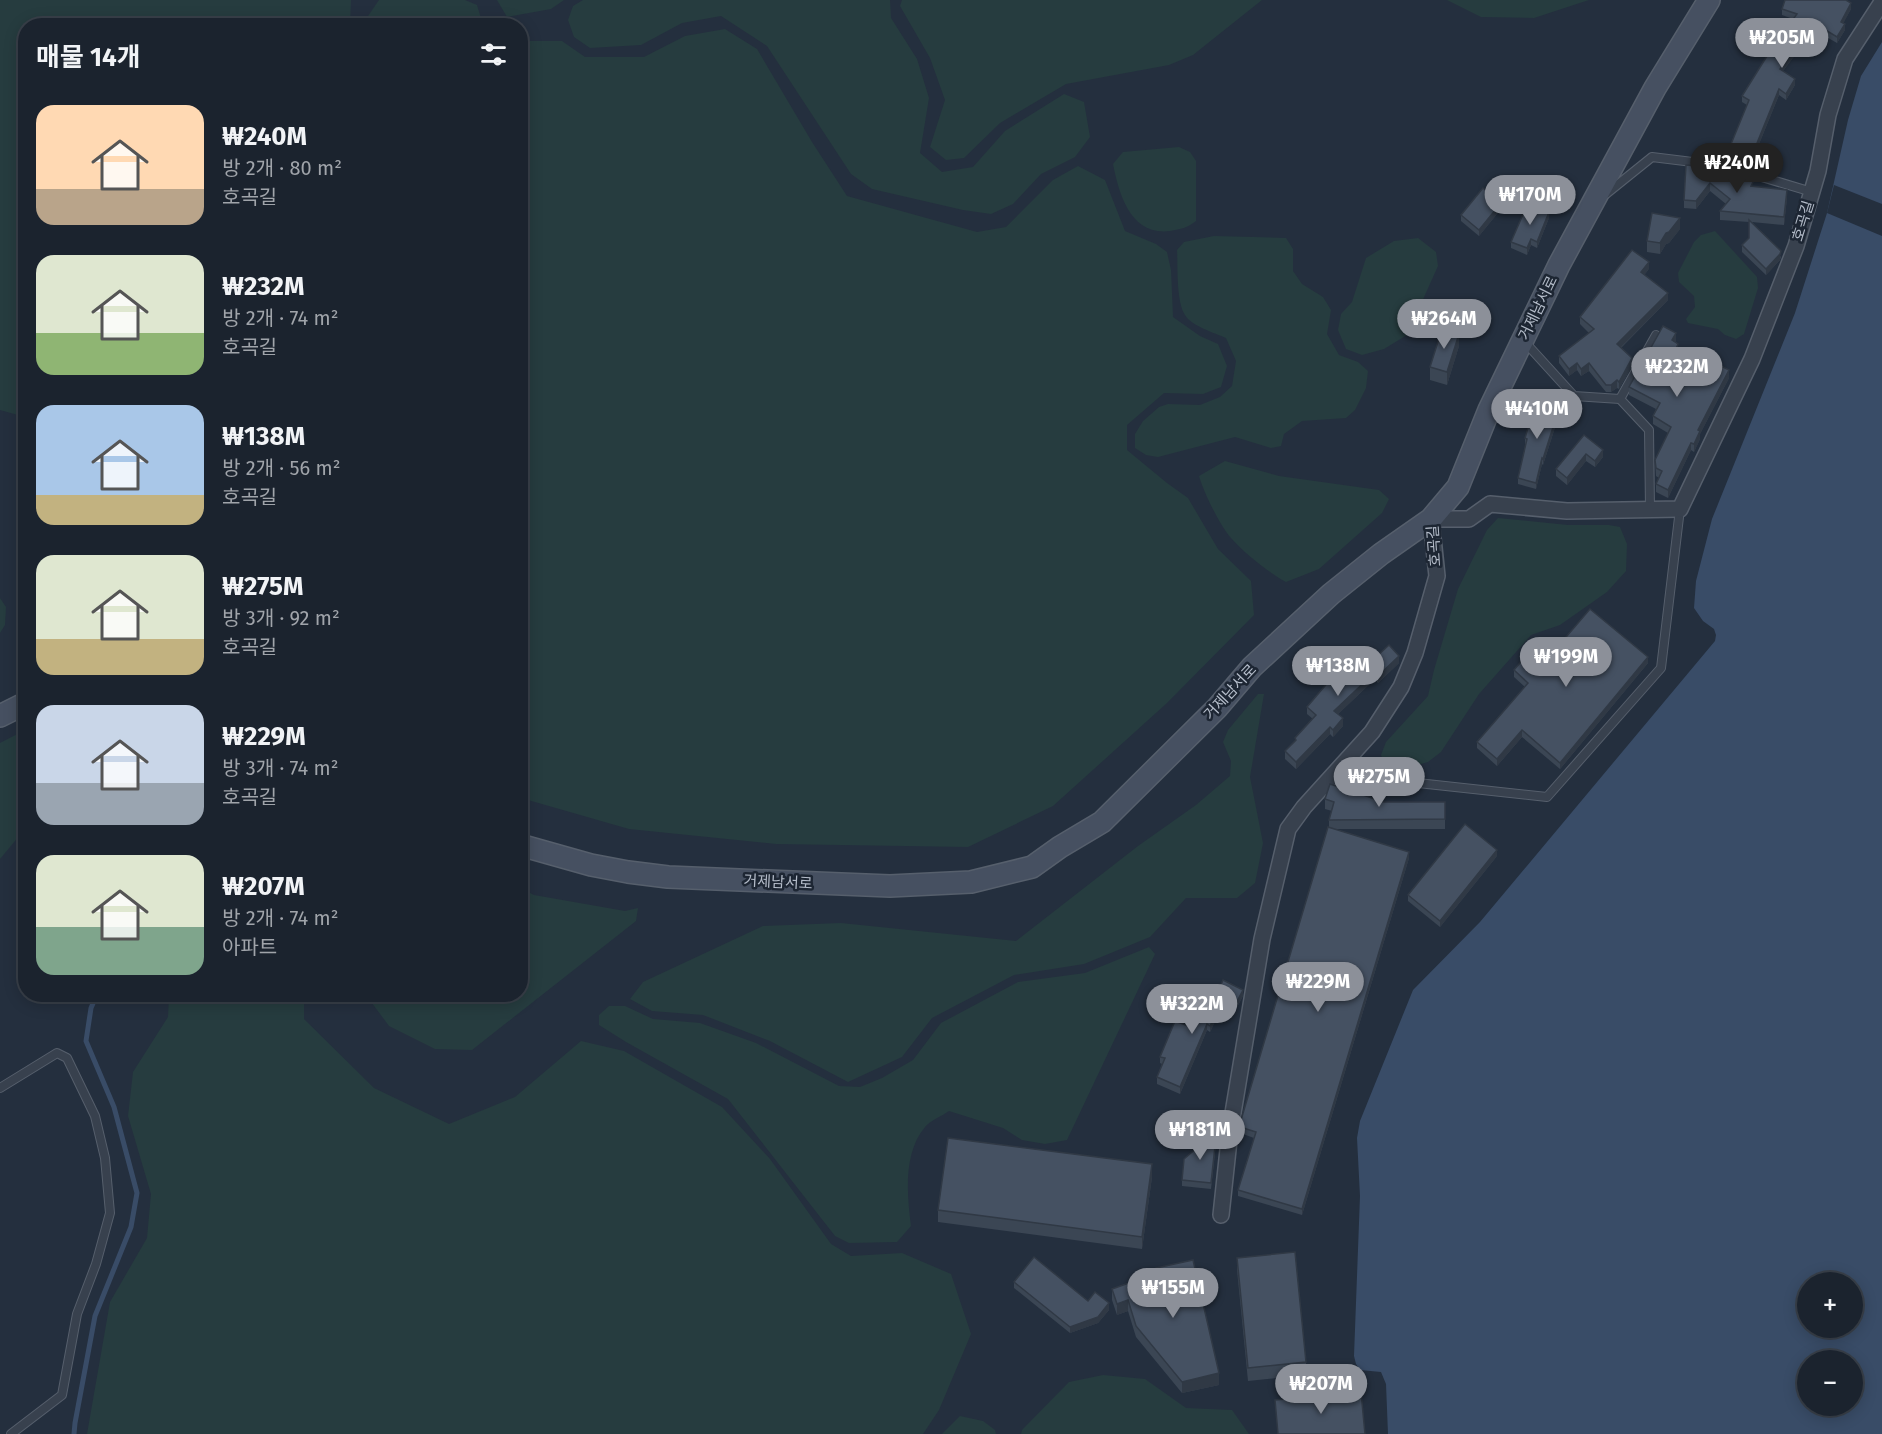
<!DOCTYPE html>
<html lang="ko">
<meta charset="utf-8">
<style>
:root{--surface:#1b232e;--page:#282f3a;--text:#f1f3f6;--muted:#a0a4aa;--line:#39404a;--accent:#8c9099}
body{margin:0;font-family:"Fira Sans","Noto Sans KR",sans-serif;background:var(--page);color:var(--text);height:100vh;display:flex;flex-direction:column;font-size:22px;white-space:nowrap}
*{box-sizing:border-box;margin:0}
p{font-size:20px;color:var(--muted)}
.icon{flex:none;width:33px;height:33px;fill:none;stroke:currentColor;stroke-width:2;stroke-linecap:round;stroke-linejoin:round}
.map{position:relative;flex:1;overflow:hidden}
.side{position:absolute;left:18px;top:18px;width:510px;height:984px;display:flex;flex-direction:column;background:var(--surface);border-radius:24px;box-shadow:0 3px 15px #0003,0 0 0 2px var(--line)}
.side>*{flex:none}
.controls{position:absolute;left:1797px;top:1272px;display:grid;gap:12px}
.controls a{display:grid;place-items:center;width:66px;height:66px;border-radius:50%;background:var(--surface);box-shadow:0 3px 15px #0003,0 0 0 2px var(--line);font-size:30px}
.price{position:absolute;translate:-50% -51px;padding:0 14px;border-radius:21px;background:var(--accent);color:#fff;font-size:20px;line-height:39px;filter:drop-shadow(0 2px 3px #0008)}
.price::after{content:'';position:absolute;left:50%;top:36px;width:18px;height:14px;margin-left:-9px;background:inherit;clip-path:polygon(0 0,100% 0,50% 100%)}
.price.current{background:#222;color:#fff}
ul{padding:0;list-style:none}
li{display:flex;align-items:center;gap:18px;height:150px;padding:0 18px}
li span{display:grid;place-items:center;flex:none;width:168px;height:120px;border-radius:18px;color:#555}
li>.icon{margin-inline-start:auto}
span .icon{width:72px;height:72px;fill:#fffc;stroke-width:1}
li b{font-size:26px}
h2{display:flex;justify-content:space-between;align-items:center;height:72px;padding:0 18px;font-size:26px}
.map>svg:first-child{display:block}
.green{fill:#263c3f}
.water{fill:#394c67;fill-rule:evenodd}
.pier{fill:#242f3e}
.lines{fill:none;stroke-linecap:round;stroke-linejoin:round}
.stream{stroke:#394c67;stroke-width:5}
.service-casing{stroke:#565f6c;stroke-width:10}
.minor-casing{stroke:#565f6c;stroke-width:18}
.secondary-casing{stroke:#565f6c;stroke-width:24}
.service{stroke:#38414e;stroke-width:8}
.minor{stroke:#38414e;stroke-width:15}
.secondary{stroke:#465061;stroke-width:21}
.wall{fill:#3b4654}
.shaded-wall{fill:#303945}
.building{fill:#455162;stroke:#303945;stroke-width:1.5}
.labels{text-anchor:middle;stroke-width:5;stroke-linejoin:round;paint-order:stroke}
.street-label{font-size:15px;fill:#b4bcc9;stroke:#1d2633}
</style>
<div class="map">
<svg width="1882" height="1434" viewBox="0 0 1882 1434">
<rect width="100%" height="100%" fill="#242f3e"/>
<g class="green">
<path d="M0 0H351L350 25 26 26 25 417 0 410Z"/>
<path d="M379 0H465L477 5 483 25H365L366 19Z"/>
<path d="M497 0H564L551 9 507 17Z"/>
<path d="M583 0H890L891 18 917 59 929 98 920 153 942 172 973 167 1005 131 1064 94 1084 102 1090 137 1075 157 1041 174 1013 204 991 214 963 210 872 189 851 174 767 46 721 16 682 23 641 45 590 48 574 37 568 20 573 6Z"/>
<path d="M902 0H1262L1193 55 1169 65 1066 84 1000 123 964 158 946 160 930 147 945 100 930 58 900 6Z"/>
<path d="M1447 0H1589L1534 18 1481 17Z"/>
<path d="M725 29 757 49 812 142 847 196 977 232 1006 227 1053 180 1078 166 1105 180 1125 231 1156 244 1167 252 1171 270 1173 317 1200 336 1218 344 1227 366 1221 387 1203 394 1164 393 1127 425V450L1167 483 1188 498 1218 549 1251 581 1254 615 1167 703 1053 806 968 847 776 844 629 829 521 798V41H562L585 57H644L685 36Z"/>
<path d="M1179 147 1190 152 1196 161V221C1187 228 1181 229 1170 231 1131 236 1119 195 1113 164L1123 152Z"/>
<path d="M1715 231 1757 277 1758 288 1744 334 1736 339 1725 335 1718 329 1688 323 1686 319 1695 307 1694 296 1679 282 1678 273 1694 242 1701 235Z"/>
<path d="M1214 236 1286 238 1293 249V271L1302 284 1323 297 1331 310 1327 334 1339 355 1358 362 1368 371 1366 388 1355 410 1346 418 1302 421 1284 434 1281 446 1271 448 1235 437 1158 457 1146 455 1135 448V434L1143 421 1159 407 1168 404 1200 405 1220 397 1232 386 1236 361 1226 338C1215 333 1191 326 1185 315 1176 301 1178 267 1177 250L1184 242Z"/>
<path d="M1418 238 1436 252 1438 266 1407 335 1384 349 1362 355 1346 349 1338 330 1341 314 1352 302 1366 258 1394 241Z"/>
<path d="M1225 461 1279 476 1379 490 1389 499 1382 513 1319 569 1286 582C1268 572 1244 553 1231 538 1219 524 1204 493 1199 476Z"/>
<path d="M1498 518 1568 525H1609L1620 527 1627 544 1626 571 1607 592 1560 625 1531 635 1479 694 1441 752 1428 762 1404 769 1385 765 1381 755 1386 742 1428 696 1434 670 1458 589 1487 530Z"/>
<path d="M0 598 6 607 5 625 0 633Z"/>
<path d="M1258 694H1264L1250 777 1263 843 1255 883 1237 898H1186L1150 937 1084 964 1014 975 932 1018 902 1057 848 1082 770 1041 703 1015 652 1011 630 999 643 982 763 926 841 923 1016 941 1138 846 1196 805 1230 776 1231 761 1223 742 1228 730Z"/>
<path d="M25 730V829L0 859V743Z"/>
<path d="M521 888 534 895 625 911 638 908 636 921 472 1050 435 1049 389 1026 366 995 520 994Z"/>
<path d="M1149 947 1155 954 1067 1140 1045 1144 1022 1140 1003 1128 949 1111C942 1116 931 1120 925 1127 903 1153 907 1195 911 1226L897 1242 849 1243 835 1236 728 1099 626 1042 599 1025V1015L609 1006H625L653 1019 700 1023 756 1043 839 1086 860 1087 882 1078 913 1060 941 1023 1018 982 1085 973Z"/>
<path d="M169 995H304V1019L374 1088 449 1124 515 1097 581 1041 624 1051 722 1107 770 1159 831 1244 851 1256 902 1253 951 1274 971 1334 939 1410 923 1434H87L110 1302 147 1238 151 1194 128 1116 133 1072 168 1017Z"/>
<path d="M1103 1375 1145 1379 1186 1408 1232 1410 1249 1434H1021L1022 1430 1069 1382Z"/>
<path d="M960 1416 983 1421 995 1430 996 1434H942Z"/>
</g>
<path class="water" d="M1882 42V1434H1388L1386 1384 1381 1372 1360 1370 1356 1364 1354 1356 1360 1196 1357 1138 1360 1121 1413 990 1480 922 1715 641 1716 635 1714 629 1703 621 1694 608 1696 581 1712 519 1795 313 1827 213 1848 120 1861 76ZM1808 1282H1852V1328H1808ZM1808 1360H1852V1406H1808Z"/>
<path class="pier" d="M1834 185 1882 204V236L1827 213Z"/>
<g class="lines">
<path class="stream" d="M74 1434 75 1423 95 1316 131 1227 137 1193 114 1107 86 1041 91 1008 97 994"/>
<g class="service-casing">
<g id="service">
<path d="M1606 194 1652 157 1725 166 1812 192"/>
<path d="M1524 341 1574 396 1620 399"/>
<path d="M1650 509 1649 430 1620 399 1656 335"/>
<path d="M1335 774 1547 797 1661 668 1680 509"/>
<path d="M0 1088 57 1053 67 1058 95 1116 105 1158 110 1213 96 1264 77 1314 62 1395 11 1434"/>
</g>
</g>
<g class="minor-casing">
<path id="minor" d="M1221 1215 1230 1131 1262 939 1288 829 1304 807 1372 732 1401 687 1415 653 1437 576 1431 519H1469L1490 504 1567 511 1680 509 1752 359 1796 246 1818 171 1828 115 1845 59 1882 2"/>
</g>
<g class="secondary-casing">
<g id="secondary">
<path d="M0 716 26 703"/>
<path d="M520 845 591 865 628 872 668 877 890 886 971 882 1032 867 1060 847 1102 822 1217 708 1252 667 1331 594 1381 554 1431 519 1458 487 1489 410 1559 265 1655 88 1709 0"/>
</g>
</g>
<use href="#service" class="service"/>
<use href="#minor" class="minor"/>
<use href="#secondary" class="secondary"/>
</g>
<g class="wall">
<path d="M1782 9H1851L1843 23 1845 30 1837 43 1814 30 1783 71 1795 85 1786 100 1779 95 1759 144 1767 153 1761 169 1729 156V149L1747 105 1742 102V96L1793 19 1782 15Z"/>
<path d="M1702 177 1754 187 1787 198 1784 225 1752 222 1781 257 1780 260 1766 275 1742 252V245L1749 238V222L1720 220V211L1726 204 1710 191 1696 209 1684 208V200Z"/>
<path d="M1501 209 1479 236 1461 221V215Z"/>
<path d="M1549 218 1537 248 1531 245 1527 255 1511 248V242Z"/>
<path d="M1680 229 1669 243 1666 244 1660 254 1647 252V241Z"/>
<path d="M1649 269 1644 275 1668 300 1621 348 1632 366 1619 389 1617 388 1611 392H1606L1589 371 1581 376 1577 370 1569 376 1559 363V356L1589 333 1580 324V317Z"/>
<path d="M1676 341 1678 351 1708 368 1729 378 1700 434V439L1694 452 1691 450 1668 498 1656 492V484L1659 478 1656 476 1655 460 1668 433 1653 424V416L1656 409 1629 395V387Z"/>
<path d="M1459 346 1447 385 1430 380V367Z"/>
<path d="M1559 415 1543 465 1542 464 1536 489 1518 484V478L1526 445H1525V438Z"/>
<path d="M1584 435 1603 457 1595 467 1586 461 1567 485 1556 476V469Z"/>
<path d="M1555 650 1648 663 1560 769 1522 737 1497 766 1477 748V742L1525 687 1514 677V670Z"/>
<path d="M1377 656 1399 663 1378 683 1375 679 1338 714 1343 726 1333 737 1330 734 1296 769 1285 759V751L1295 742V738L1313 719 1307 714V707L1328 682V679L1357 664Z"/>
<path d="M1325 799 1384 802H1445V829H1334L1409 858 1302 1215 1238 1196V1190L1254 1138 1240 1133V1127L1329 828V820L1332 811 1325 809Z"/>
<path d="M1497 856 1440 927 1408 901V895Z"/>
<path d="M1217 994 1243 996 1235 1011 1223 1005 1210 1032 1207 1030 1180 1094 1157 1084V1077L1162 1064 1160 1063V1057L1191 1027Z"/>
<path d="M1216 1143 1211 1189 1182 1186V1180Z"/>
<path d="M1152 1177 1142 1249 938 1222V1210Z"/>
<path d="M1237 1258 1306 1362V1375L1248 1381 1237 1270Z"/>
<path d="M1156 1268 1219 1385 1182 1393 1136 1337 1128 1311 1117 1315 1112 1300V1289L1156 1273Z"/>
<path d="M1014 1282 1088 1301 1109 1310 1098 1323 1070 1333 1014 1288Z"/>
</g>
<g class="shaded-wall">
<path d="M1851 3V9L1841 28V22Z"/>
<path d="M1814 23V30L1780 75V69Z"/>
<path d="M1845 24V30L1837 43V37Z"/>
<path d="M1795 79V85L1786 100V94Z"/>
<path d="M1779 89V95L1757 149V143Z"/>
<path d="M1767 147V153L1761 169V162Z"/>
<path d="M1710 183V191L1696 209V201Z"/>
<path d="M1787 190V198L1784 225V217Z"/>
<path d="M1501 203V209L1479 236V230Z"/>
<path d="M1549 212V218L1537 248V242Z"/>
<path d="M1680 218V229L1669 243 1666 244 1660 254V243L1666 233Z"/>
<path d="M1531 239V245L1527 255V248Z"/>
<path d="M1781 251 1780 260 1766 275V269Z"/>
<path d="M1649 262V269L1641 279V272Z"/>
<path d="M1668 293V300L1617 351V344Z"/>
<path d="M1676 333V341L1672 348V340Z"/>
<path d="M1459 334V346L1447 385V372Z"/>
<path d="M1632 358V366L1619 389V382Z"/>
<path d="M1577 363V370L1569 376V369Z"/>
<path d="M1589 363V371L1581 376V369Z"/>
<path d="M1729 370V378L1700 434V439L1694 452V444L1698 430Z"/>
<path d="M1617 380V388L1611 392V385Z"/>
<path d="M1559 408V415L1543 465V459Z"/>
<path d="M1691 443V450L1668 498V490Z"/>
<path d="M1603 450V457L1595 467V461Z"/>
<path d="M1586 454V461L1567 485V478Z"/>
<path d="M1542 458V464L1536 489V483Z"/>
<path d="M1399 656V663L1378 683V676Z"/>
<path d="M1648 657V663L1560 769V763Z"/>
<path d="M1375 672V679L1334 718V711Z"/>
<path d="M1343 718V726L1333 737V730Z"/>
<path d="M1330 727V734L1296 769V762Z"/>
<path d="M1522 730V737L1497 766V759Z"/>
<path d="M1497 850V856L1440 927V921Z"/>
<path d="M1409 852V858L1302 1215V1209Z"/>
<path d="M1243 990V996L1235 1011V1005Z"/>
<path d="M1223 999V1005L1210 1032V1026Z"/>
<path d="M1207 1024V1030L1180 1094V1087Z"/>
<path d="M1152 1164V1177L1142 1249V1237Z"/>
<path d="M1128 1300V1311L1117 1315V1304Z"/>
<path d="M1109 1303V1310L1098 1323 1070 1333V1327Z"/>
<path d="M1219 1373V1385L1182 1393V1382Z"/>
</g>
<g class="building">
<path d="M1785 0H1846L1851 3 1841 22 1845 24 1837 37 1814 23 1780 69 1795 79 1786 94 1779 89 1757 143 1767 147 1761 162 1729 149 1749 100 1742 96 1772 48 1797 14 1782 9Z"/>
<path d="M1686 165 1702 166 1701 177 1754 180 1751 186 1787 190 1784 217 1720 211 1730 199 1710 183 1696 201 1684 200Z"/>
<path d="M1483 188 1501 203 1479 230 1461 215Z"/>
<path d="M1527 205H1533L1549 212 1537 242 1531 239 1527 248 1511 242Z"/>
<path d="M1652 213 1680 218 1669 232 1666 233 1660 243 1647 241Z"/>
<path d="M1749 220 1781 251 1780 254 1766 269 1742 245 1749 238Z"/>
<path d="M1632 250 1649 262 1641 272 1668 293 1617 344 1632 358 1619 382 1617 380 1611 385H1606L1589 363 1581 369 1577 363 1569 369 1559 356 1594 329 1580 317Z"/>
<path d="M1663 326 1676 333 1672 340 1678 344 1676 349 1708 368 1711 361 1729 370 1698 430 1700 431 1694 444 1691 443 1668 490 1656 484 1662 471 1656 468 1655 460 1671 427 1653 416 1660 403 1629 387Z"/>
<path d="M1442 329 1459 334 1447 372 1430 367Z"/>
<path d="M1536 401 1559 408 1543 459 1542 458 1536 483 1518 478 1527 439 1525 438Z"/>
<path d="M1584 435 1603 450 1595 461 1586 454 1567 478 1556 469Z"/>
<path d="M1590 609 1648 657 1560 763 1522 730 1497 759 1477 742 1528 683 1514 670 1541 638 1555 650Z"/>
<path d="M1389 645 1399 656 1378 676 1375 672 1334 711 1343 718 1333 730 1330 727 1296 762 1285 751 1296 740 1295 738 1316 715 1307 707 1330 680 1328 679 1351 657 1357 664 1371 650 1377 656Z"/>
<path d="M1330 784 1384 802H1445V819L1329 820 1334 802 1325 799Z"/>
<path d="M1465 824 1497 850 1440 921 1408 895Z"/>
<path d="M1328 827 1409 852 1302 1209 1238 1190 1256 1132 1240 1127 1241 1120Z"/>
<path d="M1223 980 1243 990 1235 1005 1223 999 1210 1026 1207 1024 1180 1087 1157 1077 1165 1058 1160 1057 1175 1021 1191 1027 1210 990 1217 994Z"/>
<path d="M1199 1135 1216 1137 1211 1183 1182 1180 1184 1159 1198 1147Z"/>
<path d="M948 1138 1152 1164 1142 1237 938 1210Z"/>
<path d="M1295 1252 1306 1362 1248 1368 1237 1258Z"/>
<path d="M1034 1257 1088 1301 1095 1292 1109 1303 1098 1317 1070 1327 1014 1282Z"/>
<path d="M1193 1260 1219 1373 1182 1382 1136 1326 1128 1300 1117 1304 1112 1289 1157 1273 1156 1268Z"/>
<path d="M1361 1392 1365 1434H1278L1275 1400Z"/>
</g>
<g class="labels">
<g class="street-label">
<text transform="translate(1803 221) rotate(-73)" y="5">호곡길</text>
<text transform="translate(1538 308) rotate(-64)" y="5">거제남서로</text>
<text transform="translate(1434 546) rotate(-94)" y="5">호곡길</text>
<text transform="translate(1230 692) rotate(-47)" y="5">거제남서로</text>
<text transform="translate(778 882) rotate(3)" y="5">거제남서로</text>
</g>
</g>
</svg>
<div class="controls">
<a>+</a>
<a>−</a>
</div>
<b class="price" style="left:1782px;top:69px">₩205M</b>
<b class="price current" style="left:1737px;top:194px">₩240M</b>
<b class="price" style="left:1530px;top:226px">₩170M</b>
<b class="price" style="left:1444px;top:350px">₩264M</b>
<b class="price" style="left:1677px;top:398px">₩232M</b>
<b class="price" style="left:1537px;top:440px">₩410M</b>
<b class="price" style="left:1566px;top:688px">₩199M</b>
<b class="price" style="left:1338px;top:697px">₩138M</b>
<b class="price" style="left:1379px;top:808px">₩275M</b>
<b class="price" style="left:1318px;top:1013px">₩229M</b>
<b class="price" style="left:1192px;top:1035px">₩322M</b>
<b class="price" style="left:1200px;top:1161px">₩181M</b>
<b class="price" style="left:1173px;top:1319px">₩155M</b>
<b class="price" style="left:1321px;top:1415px">₩207M</b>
<section class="side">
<h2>매물 14개<svg class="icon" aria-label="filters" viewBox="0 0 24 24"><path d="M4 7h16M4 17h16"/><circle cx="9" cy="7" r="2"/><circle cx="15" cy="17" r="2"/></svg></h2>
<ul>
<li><span style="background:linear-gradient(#ffd9b3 70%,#b9a48a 0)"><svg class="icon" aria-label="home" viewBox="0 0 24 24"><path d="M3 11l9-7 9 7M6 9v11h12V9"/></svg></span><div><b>₩240M</b><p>방 2개 · 80 m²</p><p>호곡길</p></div></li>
<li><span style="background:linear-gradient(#dfe7d0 65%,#8fb573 0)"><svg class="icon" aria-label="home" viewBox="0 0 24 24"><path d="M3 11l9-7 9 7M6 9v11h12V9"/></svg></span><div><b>₩232M</b><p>방 2개 · 74 m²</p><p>호곡길</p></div></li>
<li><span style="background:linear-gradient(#a9c7e8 75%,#c2b280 0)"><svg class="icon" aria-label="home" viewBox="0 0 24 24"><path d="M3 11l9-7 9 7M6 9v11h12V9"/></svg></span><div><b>₩138M</b><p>방 2개 · 56 m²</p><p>호곡길</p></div></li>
<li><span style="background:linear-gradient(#dfe7d0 70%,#c2b280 0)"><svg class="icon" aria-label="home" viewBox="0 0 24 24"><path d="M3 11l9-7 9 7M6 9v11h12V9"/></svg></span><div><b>₩275M</b><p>방 3개 · 92 m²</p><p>호곡길</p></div></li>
<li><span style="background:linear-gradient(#c9d6e8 65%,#9aa5b1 0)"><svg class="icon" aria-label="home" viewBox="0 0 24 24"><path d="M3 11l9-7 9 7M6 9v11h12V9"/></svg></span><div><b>₩229M</b><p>방 3개 · 74 m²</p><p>호곡길</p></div></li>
<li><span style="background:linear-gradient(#dfe7d0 60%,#7fa58c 0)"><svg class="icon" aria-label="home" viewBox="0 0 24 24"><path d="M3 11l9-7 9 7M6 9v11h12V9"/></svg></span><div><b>₩207M</b><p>방 2개 · 74 m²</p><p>아파트</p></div></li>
</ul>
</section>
</div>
